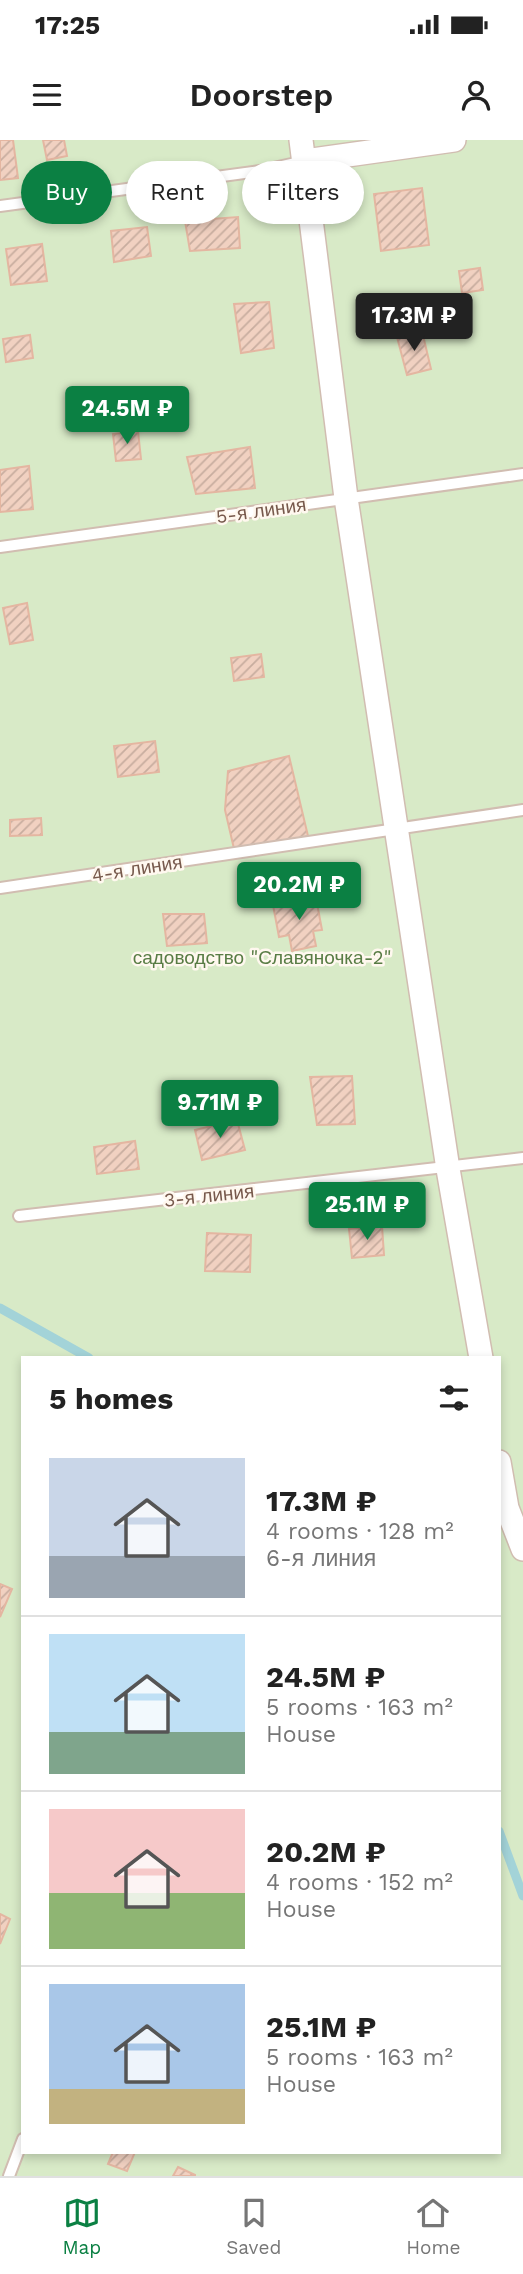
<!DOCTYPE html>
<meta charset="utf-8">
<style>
:root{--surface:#fff;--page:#f6f6f6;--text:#222;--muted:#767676;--line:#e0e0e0;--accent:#0b8043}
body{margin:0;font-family:"Work Sans",sans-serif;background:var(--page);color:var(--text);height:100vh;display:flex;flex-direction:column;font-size:26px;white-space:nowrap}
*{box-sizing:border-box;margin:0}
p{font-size:23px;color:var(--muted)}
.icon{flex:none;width:38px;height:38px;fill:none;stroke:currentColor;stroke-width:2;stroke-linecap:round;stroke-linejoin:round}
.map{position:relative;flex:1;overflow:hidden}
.side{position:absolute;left:21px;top:1216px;width:480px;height:798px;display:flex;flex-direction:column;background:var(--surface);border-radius:0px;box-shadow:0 4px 10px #0003}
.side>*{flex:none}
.top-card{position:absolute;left:21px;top:21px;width:481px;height:63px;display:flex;gap:14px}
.price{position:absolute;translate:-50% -60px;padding:0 16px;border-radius:7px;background:var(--accent);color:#fff;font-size:23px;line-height:46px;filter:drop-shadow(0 2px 4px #0008)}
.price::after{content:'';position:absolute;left:50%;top:42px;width:21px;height:16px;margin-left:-10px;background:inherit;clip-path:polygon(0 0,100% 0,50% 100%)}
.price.active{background:#222;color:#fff}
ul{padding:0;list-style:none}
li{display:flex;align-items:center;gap:21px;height:175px;padding:0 28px}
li+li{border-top:2px solid var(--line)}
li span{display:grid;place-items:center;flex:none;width:196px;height:140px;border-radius:0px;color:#555}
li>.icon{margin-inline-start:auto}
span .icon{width:84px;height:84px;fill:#fffc;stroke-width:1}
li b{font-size:30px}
h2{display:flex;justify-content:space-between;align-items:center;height:84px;padding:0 28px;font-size:30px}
.chip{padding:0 24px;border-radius:32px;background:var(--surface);box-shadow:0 4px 10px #0003;font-size:24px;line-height:63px}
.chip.active{background:var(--accent);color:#fff}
.status{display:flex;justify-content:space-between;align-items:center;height:49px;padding:0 35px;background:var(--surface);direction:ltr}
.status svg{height:19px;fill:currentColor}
header{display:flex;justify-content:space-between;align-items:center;height:91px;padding:0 28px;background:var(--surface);font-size:32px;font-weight:600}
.dock{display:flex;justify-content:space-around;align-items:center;height:98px;border-top:2px solid var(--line);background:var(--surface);font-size:19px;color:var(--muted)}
.dock a{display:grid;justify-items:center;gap:4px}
.dock .active{color:var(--accent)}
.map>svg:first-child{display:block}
.green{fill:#d8eac7;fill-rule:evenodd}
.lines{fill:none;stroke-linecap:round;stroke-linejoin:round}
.stream{stroke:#a3d3d8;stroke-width:9}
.building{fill:url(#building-hatch);stroke:#e4b6a1;stroke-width:2}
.service-casing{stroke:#d1bdb1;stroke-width:14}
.minor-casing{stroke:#d1bdb1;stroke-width:26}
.service{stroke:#fff;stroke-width:10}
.minor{stroke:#fff;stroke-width:23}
.labels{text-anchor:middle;stroke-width:5;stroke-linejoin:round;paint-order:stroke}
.street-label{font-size:19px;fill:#77594c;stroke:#fff8ef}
.park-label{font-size:19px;fill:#587c44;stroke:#fff8ef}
</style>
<div class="status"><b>17:25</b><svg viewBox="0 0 49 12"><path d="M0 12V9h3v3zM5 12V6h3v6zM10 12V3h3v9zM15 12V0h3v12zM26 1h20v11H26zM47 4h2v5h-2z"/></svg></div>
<header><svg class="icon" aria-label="menu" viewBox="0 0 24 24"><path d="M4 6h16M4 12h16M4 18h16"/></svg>Doorstep<svg class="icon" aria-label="person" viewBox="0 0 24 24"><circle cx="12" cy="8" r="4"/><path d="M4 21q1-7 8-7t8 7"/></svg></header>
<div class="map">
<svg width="523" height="2036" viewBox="0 0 523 2036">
<defs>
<pattern id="building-hatch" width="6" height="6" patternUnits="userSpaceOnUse" patternTransform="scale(1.75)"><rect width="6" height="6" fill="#f1d1c1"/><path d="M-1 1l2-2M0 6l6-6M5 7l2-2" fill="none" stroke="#c8ad9f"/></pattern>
</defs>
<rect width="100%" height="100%" fill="#fcf3e9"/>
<path class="green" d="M0 0H523V2036H0ZM23 1218H499V2012H23Z"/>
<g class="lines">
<g class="stream">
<path d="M0 1168 89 1218"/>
<path d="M499 1691 523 1756"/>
</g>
</g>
<g class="building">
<path d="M0 0H13L18 38 0 40Z"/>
<path d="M43 0H64L67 16 47 20Z"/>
<path d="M422 48 429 105 381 111 374 54Z"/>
<path d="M238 77 240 108 190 111 185 81Z"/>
<path d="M147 87 151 116 114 122 111 91Z"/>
<path d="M42 104 47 141 11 145 6 109Z"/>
<path d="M480 128 483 150 462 153 459 131Z"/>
<path d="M269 162 274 208 241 213 234 164Z"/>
<path d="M422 191 431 229 407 235 397 197Z"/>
<path d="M30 195 33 218 6 222 3 199Z"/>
<path d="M138 291 141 319 116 321 113 294Z"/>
<path d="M250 307 255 348 196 354 187 317Z"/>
<path d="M29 326 33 369 0 372V330Z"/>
<path d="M27 463 33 500 10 504 3 468Z"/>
<path d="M261 514 264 537 234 541 231 518Z"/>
<path d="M155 601 159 632 118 637 114 606Z"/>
<path d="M289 616 308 696 235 713 225 670 228 631Z"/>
<path d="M41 678 42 695 10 696V680Z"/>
<path d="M316 758 322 790 313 791 316 806 292 811 289 795 279 797 273 765Z"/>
<path d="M163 774H204L207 803 167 806Z"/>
<path d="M352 936 355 984 317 985 310 937Z"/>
<path d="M237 980 245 1010 202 1020 195 990Z"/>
<path d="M135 1001 139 1029 97 1034 94 1007Z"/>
<path d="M382 1086 384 1115 352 1118 349 1089Z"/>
<path d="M207 1093 251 1095 250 1132 205 1131Z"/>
<path d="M0 1444 12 1449 0 1477Z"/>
<path d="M0 1774 10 1779 0 1804Z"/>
<path d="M113 2012H135L127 2031 108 2024Z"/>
<path d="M178 2027 195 2035V2036H173Z"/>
</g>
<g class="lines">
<g class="service-casing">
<g id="service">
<path d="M0 66 260 31 305 21"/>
<path d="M0 407 523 334"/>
<path d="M0 748 523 670"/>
<path d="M19 1076 523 1018"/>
<path d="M9 2036 23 1999"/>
</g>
</g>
<g class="minor-casing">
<g id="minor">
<path d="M301 0 346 358 448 1029 481 1218"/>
<path d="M305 21 454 0"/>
<path d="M499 1322 507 1368 523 1409"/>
</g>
</g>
<use href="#service" class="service"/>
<use href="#minor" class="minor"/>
</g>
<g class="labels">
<g class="street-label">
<text transform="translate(261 370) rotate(-8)" y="7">5-я линия</text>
<text transform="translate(137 728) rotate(-9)" y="7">4-я линия</text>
<text transform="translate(209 1055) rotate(-6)" y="7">3-я линия</text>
</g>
<g class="park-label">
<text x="262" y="824">садоводство "Славяночка-2"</text>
</g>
</g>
</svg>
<b class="price active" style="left:414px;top:213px">17.3M ₽</b>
<b class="price" style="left:127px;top:306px">24.5M ₽</b>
<b class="price" style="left:299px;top:782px">20.2M ₽</b>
<b class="price" style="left:220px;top:1000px">9.71M ₽</b>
<b class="price" style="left:367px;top:1102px">25.1M ₽</b>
<div class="top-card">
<a class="chip active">Buy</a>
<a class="chip">Rent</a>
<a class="chip">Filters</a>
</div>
<section class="side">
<h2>5 homes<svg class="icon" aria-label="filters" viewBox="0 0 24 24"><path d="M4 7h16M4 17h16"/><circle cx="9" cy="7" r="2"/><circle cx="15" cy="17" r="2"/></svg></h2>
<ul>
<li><span style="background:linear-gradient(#c9d6e8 70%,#9aa5b1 0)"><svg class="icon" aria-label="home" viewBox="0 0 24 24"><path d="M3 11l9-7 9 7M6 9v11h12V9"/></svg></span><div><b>17.3M ₽</b><p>4 rooms · 128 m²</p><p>6-я линия</p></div></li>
<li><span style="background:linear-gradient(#bfe0f5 70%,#7fa58c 0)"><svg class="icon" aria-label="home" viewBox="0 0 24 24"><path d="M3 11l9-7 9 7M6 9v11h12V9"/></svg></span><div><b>24.5M ₽</b><p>5 rooms · 163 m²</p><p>House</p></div></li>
<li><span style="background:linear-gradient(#f6c9c9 60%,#8fb573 0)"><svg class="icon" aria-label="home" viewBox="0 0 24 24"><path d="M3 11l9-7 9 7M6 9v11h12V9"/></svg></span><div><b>20.2M ₽</b><p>4 rooms · 152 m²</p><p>House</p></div></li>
<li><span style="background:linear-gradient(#a9c7e8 75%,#c2b280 0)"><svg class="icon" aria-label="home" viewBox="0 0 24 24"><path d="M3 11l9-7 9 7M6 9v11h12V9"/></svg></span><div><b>25.1M ₽</b><p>5 rooms · 163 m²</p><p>House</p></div></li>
</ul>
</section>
</div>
<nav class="dock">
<a class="active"><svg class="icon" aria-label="map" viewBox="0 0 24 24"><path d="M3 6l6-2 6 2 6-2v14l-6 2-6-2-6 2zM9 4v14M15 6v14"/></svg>Map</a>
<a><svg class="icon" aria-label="saved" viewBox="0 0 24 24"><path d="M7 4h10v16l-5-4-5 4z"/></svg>Saved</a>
<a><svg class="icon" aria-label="home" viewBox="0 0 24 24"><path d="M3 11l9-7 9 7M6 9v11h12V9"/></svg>Home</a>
</nav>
